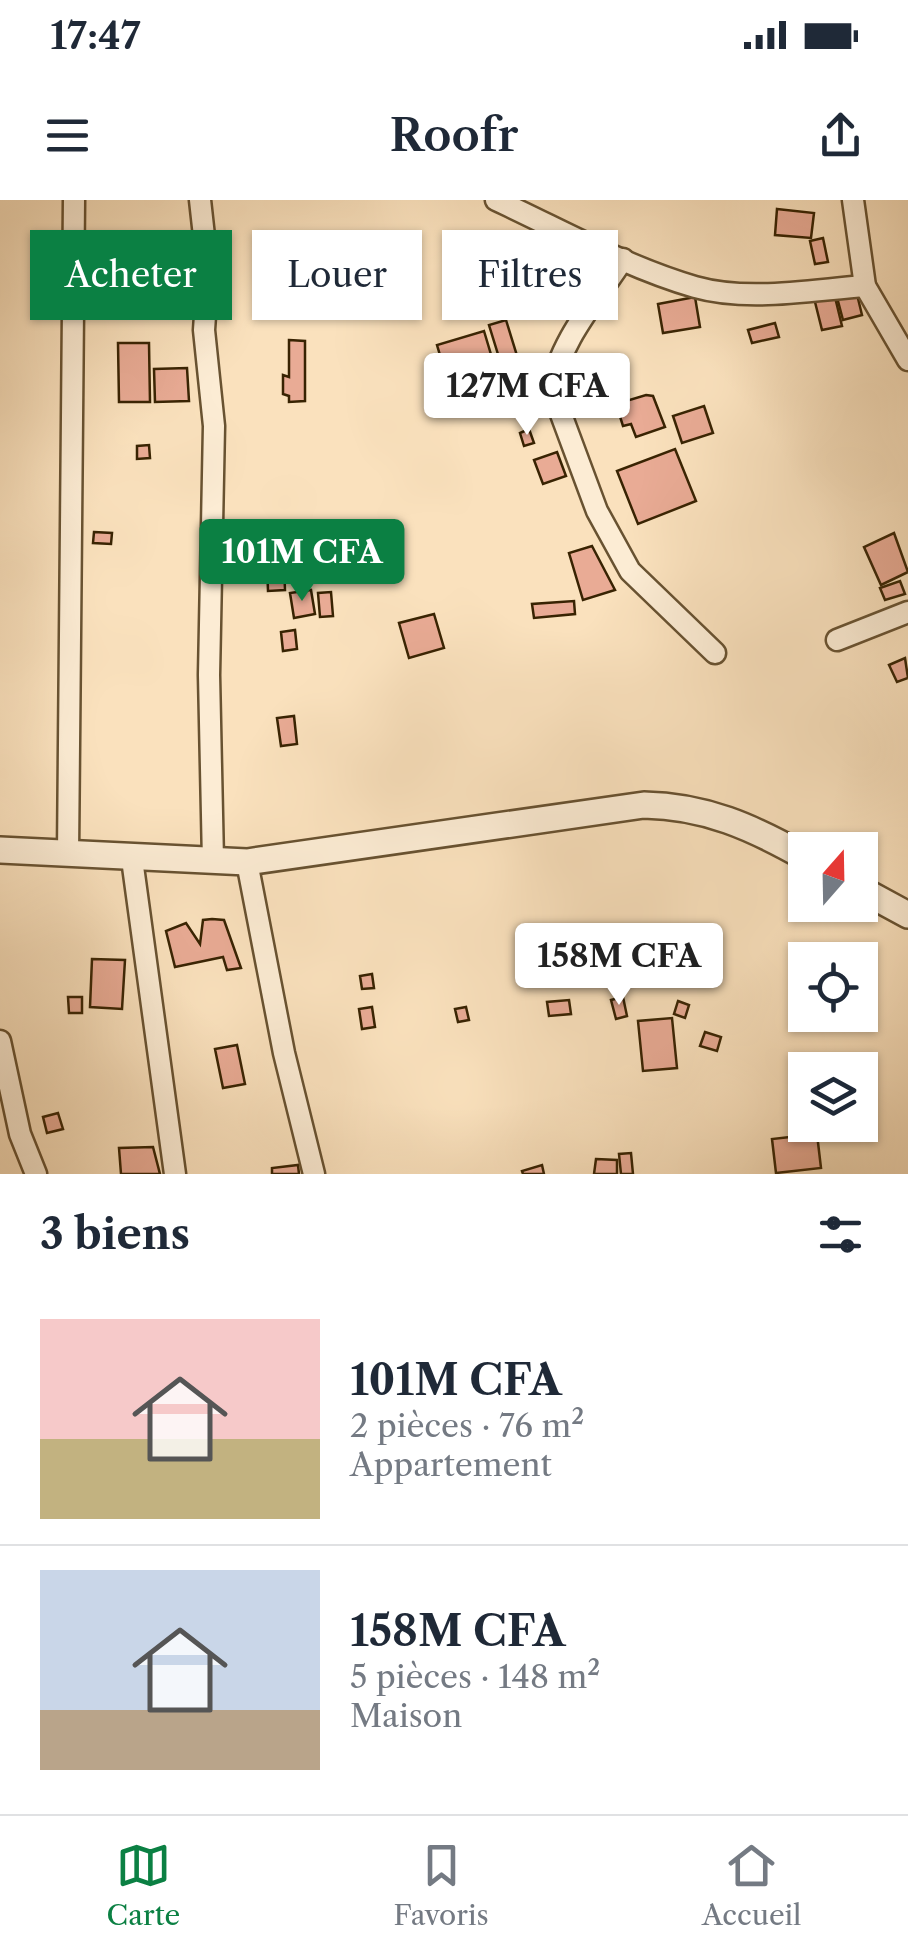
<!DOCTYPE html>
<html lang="fr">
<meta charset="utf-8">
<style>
:root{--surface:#fff;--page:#f2f2f3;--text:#1f2937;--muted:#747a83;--line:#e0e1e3;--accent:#0b8043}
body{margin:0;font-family:"Libre Caslon Text",serif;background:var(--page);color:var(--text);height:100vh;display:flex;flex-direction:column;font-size:38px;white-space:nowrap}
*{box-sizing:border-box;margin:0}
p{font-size:32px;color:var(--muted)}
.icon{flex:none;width:55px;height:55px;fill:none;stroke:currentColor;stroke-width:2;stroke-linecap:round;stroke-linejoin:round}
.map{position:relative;height:974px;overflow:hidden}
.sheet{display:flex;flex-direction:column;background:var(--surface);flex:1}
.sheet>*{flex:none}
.top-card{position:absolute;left:30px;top:30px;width:850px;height:90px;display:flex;gap:20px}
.needle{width:65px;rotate:20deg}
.fabs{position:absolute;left:788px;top:632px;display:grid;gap:20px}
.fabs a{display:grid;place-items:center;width:90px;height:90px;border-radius:0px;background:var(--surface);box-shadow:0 2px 8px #0004;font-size:50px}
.price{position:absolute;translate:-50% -85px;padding:0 22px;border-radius:10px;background:#fff;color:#222;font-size:32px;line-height:65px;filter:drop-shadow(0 2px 5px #0008)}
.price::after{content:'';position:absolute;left:50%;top:60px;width:30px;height:22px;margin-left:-15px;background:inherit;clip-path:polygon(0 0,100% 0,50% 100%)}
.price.current{background:var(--accent);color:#fff}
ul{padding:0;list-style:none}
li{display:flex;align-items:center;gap:30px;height:250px;padding:0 40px}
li+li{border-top:2px solid var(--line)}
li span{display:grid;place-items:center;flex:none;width:280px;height:200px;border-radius:0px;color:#555}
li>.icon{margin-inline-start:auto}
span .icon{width:120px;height:120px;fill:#fffc;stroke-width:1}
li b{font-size:42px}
h2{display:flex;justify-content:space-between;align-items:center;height:120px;padding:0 40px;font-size:42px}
.chip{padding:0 35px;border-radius:0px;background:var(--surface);box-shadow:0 2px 8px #0004;font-size:35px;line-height:90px}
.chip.current{background:var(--accent);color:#fff}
.status{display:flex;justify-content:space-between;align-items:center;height:70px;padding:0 50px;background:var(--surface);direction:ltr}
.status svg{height:28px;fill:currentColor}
header{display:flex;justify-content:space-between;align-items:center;height:130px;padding:0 40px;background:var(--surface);font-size:45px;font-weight:600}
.tab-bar{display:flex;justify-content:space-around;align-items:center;height:140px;border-top:2px solid var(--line);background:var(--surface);font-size:28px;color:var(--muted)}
.tab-bar a{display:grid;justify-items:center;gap:5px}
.tab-bar .current{color:var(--accent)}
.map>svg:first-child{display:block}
.building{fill:#e9ab95;stroke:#382302;stroke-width:2.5}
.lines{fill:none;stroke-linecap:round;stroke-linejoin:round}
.minor-casing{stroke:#685231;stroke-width:25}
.tertiary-casing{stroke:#685231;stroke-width:30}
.minor{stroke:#fcecd4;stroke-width:20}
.tertiary{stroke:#fcecd4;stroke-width:25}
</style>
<div class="status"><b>17:47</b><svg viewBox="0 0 49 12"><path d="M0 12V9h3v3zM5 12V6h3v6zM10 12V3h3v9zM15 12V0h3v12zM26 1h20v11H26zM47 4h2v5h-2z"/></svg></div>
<header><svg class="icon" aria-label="menu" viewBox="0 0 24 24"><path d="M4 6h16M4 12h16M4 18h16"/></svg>Roofr<svg class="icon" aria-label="share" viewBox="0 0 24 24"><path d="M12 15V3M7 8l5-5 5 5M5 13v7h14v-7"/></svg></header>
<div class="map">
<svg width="908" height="974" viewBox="0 0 908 974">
<rect width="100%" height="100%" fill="#fae1bd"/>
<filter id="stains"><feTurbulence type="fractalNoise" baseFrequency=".002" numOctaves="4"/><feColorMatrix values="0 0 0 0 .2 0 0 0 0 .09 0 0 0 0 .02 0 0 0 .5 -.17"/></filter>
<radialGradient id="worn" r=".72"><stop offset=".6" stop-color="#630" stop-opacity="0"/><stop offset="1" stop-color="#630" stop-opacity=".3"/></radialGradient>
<g class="building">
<path d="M777 9 814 13 811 38 775 35Z"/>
<path d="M569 30 579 60 549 70 541 44Z"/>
<path d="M823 38 828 62 815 64 810 41Z"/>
<path d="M302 58 332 59 333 75 303 72Z"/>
<path d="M854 82 862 115 843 120 834 86Z"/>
<path d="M834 93 842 126 822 130 814 98Z"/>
<path d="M695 97 700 127 663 133 658 104Z"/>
<path d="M506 120 518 159 501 164 489 125Z"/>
<path d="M775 123 779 137 752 143 748 130Z"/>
<path d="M484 131 495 168 448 182 437 145Z"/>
<path d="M289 140 305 141V201L289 202V196L283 194V175L289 177Z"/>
<path d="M118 143H149L150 202H119Z"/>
<path d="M187 168 189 201 155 202 154 169Z"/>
<path d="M646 195 653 196 665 227 636 237 631 224 623 226 616 204Z"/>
<path d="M704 206 713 233 682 243 673 216Z"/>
<path d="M529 229 534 243 524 246 520 233Z"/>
<path d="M149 245 150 258 137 259V246Z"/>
<path d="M675 249 696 301 638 324 617 271Z"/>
<path d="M557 252 566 276 543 284 534 260Z"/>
<path d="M94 332 112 333 111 344 93 343Z"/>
<path d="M894 333 908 372 881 385 864 347Z"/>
<path d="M592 346 615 390 583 400 569 353Z"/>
<path d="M284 362 285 390 268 391 267 363Z"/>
<path d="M900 381 905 394 885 400 880 388Z"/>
<path d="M311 390 315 414 294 418 290 393Z"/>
<path d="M331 392 333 416 320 417 318 393Z"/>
<path d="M574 401 575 414 534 418 532 404Z"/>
<path d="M434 414 444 448 409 458 399 423Z"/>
<path d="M295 430 297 449 283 451 281 432Z"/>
<path d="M905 458 908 478 897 482 889 465Z"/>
<path d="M294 516 297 544 281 546 277 518Z"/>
<path d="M212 719 224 720 241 768 227 770 223 757 175 767 166 731 186 723 200 744 203 720Z"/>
<path d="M92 759 125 760 122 809 90 807Z"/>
<path d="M372 774 374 788 362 789 360 776Z"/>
<path d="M68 797H82V813H69Z"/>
<path d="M623 797 627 816 616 819 611 800Z"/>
<path d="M569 800 571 814 549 816 547 802Z"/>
<path d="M678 801 689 805 685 818 674 814Z"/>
<path d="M372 807 375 827 362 829 359 809Z"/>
<path d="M466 807 469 820 458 822 455 809Z"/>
<path d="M672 818 677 868 643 871 638 821Z"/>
<path d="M705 832 721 837 717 851 700 846Z"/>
<path d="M237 845 245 884 223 888 215 849Z"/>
<path d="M58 913 63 929 47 933 43 917Z"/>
<path d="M817 934 821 968 776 973 772 939Z"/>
<path d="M153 947 160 974H121L119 948Z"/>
<path d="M631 953 633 974H621L619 954Z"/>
<path d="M596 959 617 960V974H594Z"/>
<path d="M298 965 299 974H272V968Z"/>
<path d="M542 965 544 974H523L522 971Z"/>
</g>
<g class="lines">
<g class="minor-casing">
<g id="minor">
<path d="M200 0 208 72 204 130 214 226 209 475 213 661"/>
<path d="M496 0C561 30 626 67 695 87 748 102 811 90 865 86"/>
<path d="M853 0 865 86 908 160"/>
<path d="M623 59C598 98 557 144 552 190L597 311 630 371 715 453"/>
<path d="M837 440 908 412"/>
<path d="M68 654 74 0"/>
<path d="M132 659 175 974"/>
<path d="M247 662 284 853 314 974"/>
<path d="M0 841 20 934 36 974"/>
</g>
</g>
<g class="tertiary-casing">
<g id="tertiary">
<path d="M0 650 247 662 644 605C705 606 752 627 805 657"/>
<path d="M860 689 908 715"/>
</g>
</g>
<use href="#minor" class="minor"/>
<use href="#tertiary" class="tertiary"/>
</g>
<rect width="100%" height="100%" filter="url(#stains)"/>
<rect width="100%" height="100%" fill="url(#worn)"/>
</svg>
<div class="fabs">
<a><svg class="needle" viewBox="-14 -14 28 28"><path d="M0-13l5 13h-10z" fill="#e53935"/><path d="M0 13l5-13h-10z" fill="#747a83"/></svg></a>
<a><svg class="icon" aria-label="locate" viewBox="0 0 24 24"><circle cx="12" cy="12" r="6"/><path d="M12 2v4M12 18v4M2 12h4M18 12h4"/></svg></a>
<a><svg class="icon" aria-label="layers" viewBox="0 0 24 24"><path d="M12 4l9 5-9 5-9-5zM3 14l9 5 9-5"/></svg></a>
</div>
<b class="price" style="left:527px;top:238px">127M CFA</b>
<b class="price current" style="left:302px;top:404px">101M CFA</b>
<b class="price" style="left:619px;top:808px">158M CFA</b>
<div class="top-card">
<a class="chip current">Acheter</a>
<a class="chip">Louer</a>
<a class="chip">Filtres</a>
</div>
</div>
<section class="sheet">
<h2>3 biens<svg class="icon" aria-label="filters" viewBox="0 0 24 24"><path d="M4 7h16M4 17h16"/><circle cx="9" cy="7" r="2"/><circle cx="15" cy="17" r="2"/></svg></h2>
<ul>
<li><span style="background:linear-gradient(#f6c9c9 60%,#c2b280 0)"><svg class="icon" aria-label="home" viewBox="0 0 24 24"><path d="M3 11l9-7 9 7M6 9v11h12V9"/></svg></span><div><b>101M CFA</b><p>2 pièces · 76 m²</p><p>Appartement</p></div></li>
<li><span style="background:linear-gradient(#c9d6e8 70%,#b9a48a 0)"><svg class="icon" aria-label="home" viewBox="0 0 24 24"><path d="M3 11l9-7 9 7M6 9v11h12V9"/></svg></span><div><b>158M CFA</b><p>5 pièces · 148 m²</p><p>Maison</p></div></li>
</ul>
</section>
<nav class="tab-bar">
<a class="current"><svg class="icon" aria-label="map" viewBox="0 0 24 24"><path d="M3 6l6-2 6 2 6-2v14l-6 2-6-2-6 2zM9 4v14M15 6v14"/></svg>Carte</a>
<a><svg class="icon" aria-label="saved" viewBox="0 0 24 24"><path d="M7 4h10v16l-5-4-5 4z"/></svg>Favoris</a>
<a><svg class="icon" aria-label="home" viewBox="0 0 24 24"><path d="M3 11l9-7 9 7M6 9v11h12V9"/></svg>Accueil</a>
</nav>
